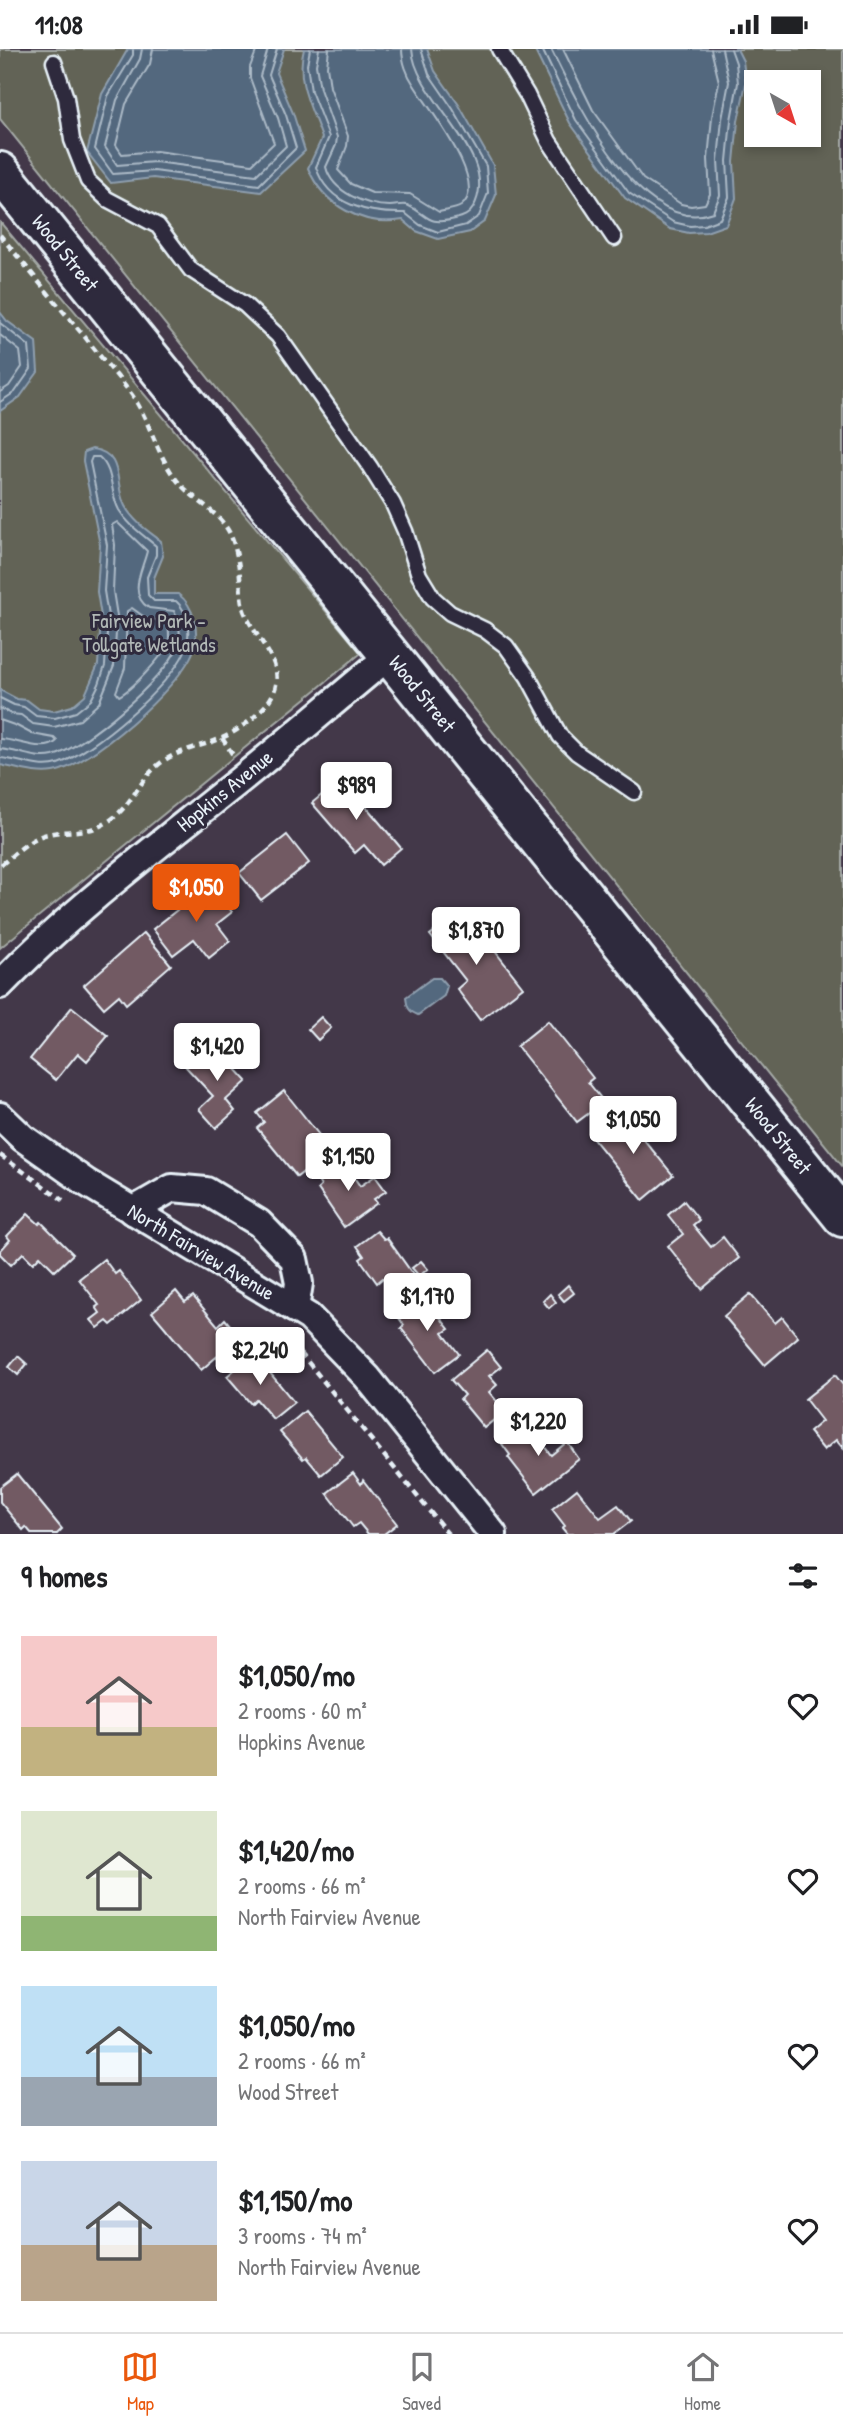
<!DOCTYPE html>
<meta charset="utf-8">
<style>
:root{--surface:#fff;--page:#f2f2f2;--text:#202124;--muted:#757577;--line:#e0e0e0;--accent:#ea580c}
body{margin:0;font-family:"Patrick Hand",sans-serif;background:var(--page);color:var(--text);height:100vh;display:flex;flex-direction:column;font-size:26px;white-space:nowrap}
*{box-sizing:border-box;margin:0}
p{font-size:23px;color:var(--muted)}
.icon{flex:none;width:38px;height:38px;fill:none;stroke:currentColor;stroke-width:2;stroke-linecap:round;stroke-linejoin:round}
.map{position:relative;height:1485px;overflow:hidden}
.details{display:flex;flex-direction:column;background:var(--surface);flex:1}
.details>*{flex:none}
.needle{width:46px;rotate:141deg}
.buttons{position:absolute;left:744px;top:21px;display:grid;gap:14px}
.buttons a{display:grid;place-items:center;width:77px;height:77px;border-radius:0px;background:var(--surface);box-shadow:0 4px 10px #0003;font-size:35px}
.price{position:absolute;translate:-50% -60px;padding:0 16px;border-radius:7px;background:#fff;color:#222;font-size:23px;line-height:46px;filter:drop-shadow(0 2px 4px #0008)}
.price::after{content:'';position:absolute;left:50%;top:42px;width:21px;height:16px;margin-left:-10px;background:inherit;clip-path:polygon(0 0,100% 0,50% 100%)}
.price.on{background:var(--accent);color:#fff}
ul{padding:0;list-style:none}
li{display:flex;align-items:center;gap:21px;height:175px;padding:0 21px}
li span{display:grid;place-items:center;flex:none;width:196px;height:140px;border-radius:0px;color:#555}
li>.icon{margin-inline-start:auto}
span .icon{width:84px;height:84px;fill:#fffc;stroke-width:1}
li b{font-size:30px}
h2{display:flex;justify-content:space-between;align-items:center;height:84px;padding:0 21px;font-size:30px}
.status{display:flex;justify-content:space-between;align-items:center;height:49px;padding:0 35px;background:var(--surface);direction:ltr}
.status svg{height:19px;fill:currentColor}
.dock{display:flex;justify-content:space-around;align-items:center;height:98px;border-top:2px solid var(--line);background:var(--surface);font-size:19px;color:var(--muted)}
.dock a{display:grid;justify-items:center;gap:4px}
.dock .on{color:var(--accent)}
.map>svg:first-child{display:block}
.green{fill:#626456;stroke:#a5aaa7;stroke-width:2;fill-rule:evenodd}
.water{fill:#53687e;stroke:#8f9faf;stroke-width:2}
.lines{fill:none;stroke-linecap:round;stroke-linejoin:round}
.shore{stroke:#acbac7;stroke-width:2}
.building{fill:#725a64;stroke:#e8f1f8;stroke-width:2}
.lane-casing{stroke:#e8f1f8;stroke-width:19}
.street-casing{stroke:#e8f1f8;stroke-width:32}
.secondary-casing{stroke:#e8f1f8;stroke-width:44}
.path{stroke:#e8f1f8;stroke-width:4.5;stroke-dasharray:7 5;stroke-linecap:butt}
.lane{stroke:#2f2a3d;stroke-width:14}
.street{stroke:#2f2a3d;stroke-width:26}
.secondary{stroke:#2f2a3d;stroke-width:38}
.labels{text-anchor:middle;stroke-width:6;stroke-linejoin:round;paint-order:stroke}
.street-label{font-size:21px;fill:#e8f1f8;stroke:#2f2a3d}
.park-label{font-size:21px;fill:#b2b9b7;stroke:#2f2a3d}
</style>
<div class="status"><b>11:08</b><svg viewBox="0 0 49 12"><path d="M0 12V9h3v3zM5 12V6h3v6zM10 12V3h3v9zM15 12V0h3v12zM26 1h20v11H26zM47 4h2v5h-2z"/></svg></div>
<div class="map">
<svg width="843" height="1485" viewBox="0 0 843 1485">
<rect width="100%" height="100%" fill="#433849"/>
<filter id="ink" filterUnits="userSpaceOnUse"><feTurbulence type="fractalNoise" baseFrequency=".0143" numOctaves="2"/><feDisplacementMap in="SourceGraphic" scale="14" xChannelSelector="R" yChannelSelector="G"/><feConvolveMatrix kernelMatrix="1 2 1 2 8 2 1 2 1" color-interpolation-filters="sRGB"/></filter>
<g filter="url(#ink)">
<g class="green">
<path d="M0 0H843V1118L0 70ZM756 33H808V86H756Z"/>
<path d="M0 173 361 604 0 899Z"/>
</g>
<g class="water">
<path d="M128 0H284L276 24 293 64 305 102 261 143 153 129 111 134 87 103 102 45Z"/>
<path d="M304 0H427L435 22 459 56 493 116 496 146 485 172 470 183 438 190 416 182 403 171C362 178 323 156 308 119L322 89C312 59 295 33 304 0Z"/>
<path d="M534 0H737L743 12 746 34 738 72 734 113 736 149 726 176 706 183 689 184 670 180 625 149 570 74Z"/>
<path d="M0 263 7 272 36 293 38 323 20 348 0 362Z"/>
<path d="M92 400C125 404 114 436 125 457 133 472 148 482 161 492L163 507 154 529V545H178C195 557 200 584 193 603 179 639 90 717 53 723 36 726 17 719 0 716V641L17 650 27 651 39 660 54 662 72 657 85 646 98 616 101 567 97 543 100 496 83 412 84 403Z"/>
<path d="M432 929H440L447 937 444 947 418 966C408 962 407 958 406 948Z"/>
</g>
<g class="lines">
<g class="shore">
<path d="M133 0V6L108 47 95 100 113 125 154 122 259 136 296 99 286 66 269 26 277 0"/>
<path d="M142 0 140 10 117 51 105 98 117 116 155 113 256 126 286 97 278 69 260 27 268 0"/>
<path d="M153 0 150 15 126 55 116 96 122 105 156 102 252 115 274 94 250 29V18L257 0"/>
<path d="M310 0 307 16 311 42 329 88 316 118C328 157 370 165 405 164L420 176 438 183 466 176 479 167 488 144 486 117 453 60 429 25 421 0"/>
<path d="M319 0 316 16 320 40 337 88 336 96 326 118C332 143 366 157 390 157 396 157 401 155 407 156 430 166 425 177 455 170 463 168 469 166 473 159 503 106 415 51 412 0"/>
<path d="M329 0 327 17 330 38 348 87 347 97 338 121 351 135 372 144 410 145 439 163C446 161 455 161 461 157 491 135 427 58 414 36 407 26 402 12 402 0"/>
<path d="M542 0 576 71 629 144 673 173 690 177 704 176 720 170 729 148 727 112 731 71 738 34 736 14 731 0"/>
<path d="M551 0C576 51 641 190 713 163L720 146 718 111 722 70 729 33 722 0"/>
<path d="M563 0 593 61 643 130 681 155 691 157 705 155 710 145 708 110 712 68 719 33 711 0"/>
<path d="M0 274 29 297 31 320 15 343 0 353"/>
<path d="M0 286 20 302 22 318 9 337 0 343"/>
<path d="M132 559 147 570 166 572C169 579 170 587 168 594 163 608 131 641 119 647L116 643 125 619 127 562Z"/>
<path d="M0 649 14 656 24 658 36 667 55 669 76 663 91 651 99 635 105 617 108 567 104 542 107 496 90 413 92 408H99C115 422 109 443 119 461 128 476 143 486 156 497V506L147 528 148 546 154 552H176C189 563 191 587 185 602 171 636 93 703 58 715 39 721 19 710 0 709"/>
<path d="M0 659 11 665 21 666 33 675 54 678 80 671 99 654 114 617 117 567 113 542 115 496 112 476 117 473 147 502C143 520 127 545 149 559L174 562C179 573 182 587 177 599 165 629 85 698 53 707 36 711 17 701 0 700"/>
<path d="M0 671 17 677 32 685 54 689 57 692C44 705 17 690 0 690"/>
</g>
</g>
<g class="building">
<path d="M342 729 401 799 381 816 364 796 355 804 312 754Z"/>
<path d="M287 786 309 814 261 851 239 824Z"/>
<path d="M210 835 232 863 217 875 230 892 209 909 194 890 173 906 153 880Z"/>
<path d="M456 865 474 887 480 883 523 938 480 971 457 940 466 932 430 886Z"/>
<path d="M144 884 171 916 126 955 119 946 104 959 84 936Z"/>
<path d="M72 958 108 987 87 1012 78 1004 56 1031 30 1010Z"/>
<path d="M321 968 331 979 318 991 308 980Z"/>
<path d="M548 972 593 1029 588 1033 604 1053 577 1073 517 997Z"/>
<path d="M212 994 247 1032 226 1051 235 1062 216 1079 199 1060 213 1047 186 1018Z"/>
<path d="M284 1042 331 1101 297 1128 257 1079 264 1073 257 1064Z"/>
<path d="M622 1064 673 1126 643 1151 592 1088Z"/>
<path d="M342 1111 360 1137 375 1127 386 1142 374 1150 377 1154 344 1178 318 1140 321 1137 316 1129Z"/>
<path d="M684 1152 699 1171 693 1176 711 1198 723 1188 739 1209 702 1240 668 1197 683 1185 668 1166Z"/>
<path d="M28 1165 39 1175 41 1173 73 1205 55 1222 40 1207 33 1214 23 1204 11 1216 0 1205V1202L10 1191 7 1187Z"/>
<path d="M377 1182 384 1190 387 1189 417 1231 396 1246 383 1229 377 1234 360 1210 364 1207 357 1197Z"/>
<path d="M104 1210 115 1225 119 1222 141 1251 111 1276 107 1272 98 1279 91 1271 100 1264 96 1258 99 1256 79 1230Z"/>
<path d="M421 1212 428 1220 419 1227 412 1219Z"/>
<path d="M568 1236 574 1244 564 1252 558 1245Z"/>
<path d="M176 1242 185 1253 193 1247 218 1277 225 1270 240 1288 201 1321 152 1263Z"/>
<path d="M422 1245 449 1280 443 1284 459 1305 435 1323 401 1279 404 1276 396 1265Z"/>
<path d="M550 1245 556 1253 549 1259 543 1252Z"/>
<path d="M750 1245 775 1274 782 1268 798 1288 765 1316 724 1267Z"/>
<path d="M487 1301 501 1318 489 1327 497 1336 489 1343 505 1362 484 1379 460 1350 464 1346 451 1331Z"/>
<path d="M252 1306 265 1322 266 1319 294 1353 273 1370 256 1350 251 1355 227 1327Z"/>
<path d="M18 1307 27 1315 18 1326 9 1318Z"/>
<path d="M835 1326 843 1336V1399L836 1391 824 1401 809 1383 822 1372 805 1350Z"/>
<path d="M305 1362 343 1408 321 1426 306 1408 303 1410 280 1383Z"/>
<path d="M527 1375 551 1406 567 1393 579 1410 536 1444 508 1408 510 1406 502 1395Z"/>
<path d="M353 1424 361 1435 363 1431 397 1475 384 1485H368L359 1474 353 1478 327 1444Z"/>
<path d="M17 1425 62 1480 57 1485H32L26 1478 23 1481 0 1453V1438Z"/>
<path d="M577 1440 600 1469 618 1456 631 1472 614 1485H567L562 1479 565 1477 552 1460Z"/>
</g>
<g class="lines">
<g class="lane-casing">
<g id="lane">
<path d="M499 0 527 46 549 92 614 189"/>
<path d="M54 13 66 49 72 91 88 132 107 150 158 177 191 221 245 256 278 287 370 418 393 455 405 482 419 526 433 549 450 564 485 581 506 597 528 628 560 687 577 704 634 743"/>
</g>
</g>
<g class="street-casing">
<g id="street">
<path d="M0 936C69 864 149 804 226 742 282 698 335 651 390 606"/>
<path d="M0 1067 23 1089 87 1134 309 1268 367 1328 493 1485"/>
<path d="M132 1162 172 1139 206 1142 259 1174 294 1210 299 1234 295 1260"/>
</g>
</g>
<g class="secondary-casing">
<path id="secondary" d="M0 123 843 1168"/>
</g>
<g class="path">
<path d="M0 186C28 220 56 254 85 288 100 308 117 326 132 346 150 372 156 404 176 430 191 450 221 463 231 487 236 499 239 515 240 528 241 541 240 552 245 564 259 597 296 622 264 658 254 670 236 683 222 689 201 698 176 701 158 716 135 735 129 767 95 779 80 784 63 781 48 785 31 788 13 806 0 817"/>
<path d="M222 689 233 706"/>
<path d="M0 1106 63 1151"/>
<path d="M285 1285 448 1485"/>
</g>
<use href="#lane" class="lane"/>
<use href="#street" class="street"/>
<use href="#secondary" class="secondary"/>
</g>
</g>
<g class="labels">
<g class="street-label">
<text transform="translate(65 204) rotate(51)" y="7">Wood Street</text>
<text transform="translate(422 645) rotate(51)" y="7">Wood Street</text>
<text transform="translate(225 742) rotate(-39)" y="7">Hopkins Avenue</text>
<text transform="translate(778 1087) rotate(51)" y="7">Wood Street</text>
<text transform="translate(201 1203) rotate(31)" y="7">North Fairview Avenue</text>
</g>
<g class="park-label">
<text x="149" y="579">Fairview Park -<tspan x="149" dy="24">Tollgate Wetlands</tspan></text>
</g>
</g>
</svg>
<div class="buttons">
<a><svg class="needle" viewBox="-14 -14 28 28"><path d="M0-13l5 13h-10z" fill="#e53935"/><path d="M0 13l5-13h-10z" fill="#757577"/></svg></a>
</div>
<b class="price" style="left:356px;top:773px">$989</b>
<b class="price on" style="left:196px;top:875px">$1,050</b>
<b class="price" style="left:476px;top:918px">$1,870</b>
<b class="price" style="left:217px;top:1034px">$1,420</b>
<b class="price" style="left:633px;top:1107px">$1,050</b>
<b class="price" style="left:348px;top:1144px">$1,150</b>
<b class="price" style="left:427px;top:1284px">$1,170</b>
<b class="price" style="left:260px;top:1338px">$2,240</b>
<b class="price" style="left:538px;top:1409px">$1,220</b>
</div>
<section class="details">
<h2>9 homes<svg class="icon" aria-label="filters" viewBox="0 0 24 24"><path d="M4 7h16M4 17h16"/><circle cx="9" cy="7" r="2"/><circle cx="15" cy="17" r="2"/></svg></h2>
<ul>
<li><span style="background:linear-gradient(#f6c9c9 65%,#c2b280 0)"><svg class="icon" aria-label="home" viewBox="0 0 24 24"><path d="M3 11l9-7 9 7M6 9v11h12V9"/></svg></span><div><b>$1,050/mo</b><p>2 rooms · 60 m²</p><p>Hopkins Avenue</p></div><svg class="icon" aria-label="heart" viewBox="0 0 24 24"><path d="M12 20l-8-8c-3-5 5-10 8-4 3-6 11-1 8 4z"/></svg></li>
<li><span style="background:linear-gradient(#dfe7d0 75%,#8fb573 0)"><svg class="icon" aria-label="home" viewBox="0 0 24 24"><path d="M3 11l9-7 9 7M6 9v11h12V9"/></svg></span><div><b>$1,420/mo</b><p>2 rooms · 66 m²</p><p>North Fairview Avenue</p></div><svg class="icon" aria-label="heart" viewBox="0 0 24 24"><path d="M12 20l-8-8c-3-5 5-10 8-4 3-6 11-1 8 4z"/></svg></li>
<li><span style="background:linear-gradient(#bfe0f5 65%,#9aa5b1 0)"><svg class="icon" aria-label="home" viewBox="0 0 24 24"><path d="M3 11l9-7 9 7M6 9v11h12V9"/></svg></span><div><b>$1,050/mo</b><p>2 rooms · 66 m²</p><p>Wood Street</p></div><svg class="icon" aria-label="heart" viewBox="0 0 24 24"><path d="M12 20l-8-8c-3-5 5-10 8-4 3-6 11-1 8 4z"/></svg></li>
<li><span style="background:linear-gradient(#c9d6e8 60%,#b9a48a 0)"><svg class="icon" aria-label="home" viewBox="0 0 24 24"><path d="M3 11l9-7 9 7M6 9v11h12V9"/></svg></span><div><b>$1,150/mo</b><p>3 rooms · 74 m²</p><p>North Fairview Avenue</p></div><svg class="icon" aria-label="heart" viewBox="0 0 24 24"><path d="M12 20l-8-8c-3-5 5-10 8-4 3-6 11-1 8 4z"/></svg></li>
</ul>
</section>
<nav class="dock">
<a class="on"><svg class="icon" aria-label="map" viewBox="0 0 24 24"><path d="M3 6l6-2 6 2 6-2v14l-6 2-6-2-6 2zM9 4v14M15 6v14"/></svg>Map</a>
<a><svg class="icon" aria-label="saved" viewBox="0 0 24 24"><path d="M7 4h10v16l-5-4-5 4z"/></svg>Saved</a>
<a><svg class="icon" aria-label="home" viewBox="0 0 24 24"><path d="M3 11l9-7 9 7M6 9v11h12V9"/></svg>Home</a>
</nav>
